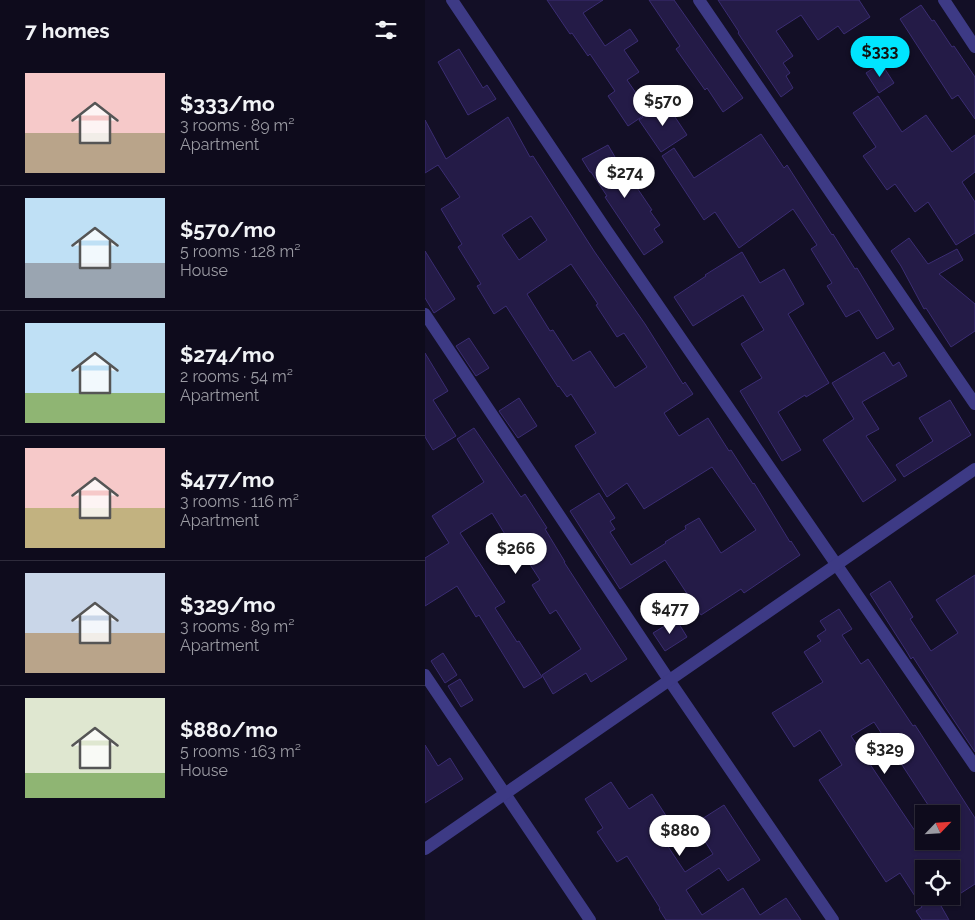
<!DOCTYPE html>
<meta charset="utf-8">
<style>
:root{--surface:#0e0b1c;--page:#1c1929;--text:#f1f3f6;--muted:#9b9ba3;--line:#2e2b3b;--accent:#00e5ff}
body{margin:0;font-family:Raleway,sans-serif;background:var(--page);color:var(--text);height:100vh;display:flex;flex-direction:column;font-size:19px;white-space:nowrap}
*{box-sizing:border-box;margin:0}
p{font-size:16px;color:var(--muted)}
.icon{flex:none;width:28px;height:28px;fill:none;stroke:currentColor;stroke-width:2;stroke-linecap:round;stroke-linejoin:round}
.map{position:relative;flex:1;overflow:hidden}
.side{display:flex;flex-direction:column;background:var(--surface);width:425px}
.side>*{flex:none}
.needle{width:32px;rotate:65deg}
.fabs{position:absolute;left:490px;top:805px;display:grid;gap:10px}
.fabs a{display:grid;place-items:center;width:45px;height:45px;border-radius:0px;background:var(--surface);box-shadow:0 1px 4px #0004,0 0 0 1px var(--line);font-size:25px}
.price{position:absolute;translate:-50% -42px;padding:0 11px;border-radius:18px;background:#fff;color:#222;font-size:16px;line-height:32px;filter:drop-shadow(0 1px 2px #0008)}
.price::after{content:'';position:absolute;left:50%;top:30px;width:15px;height:11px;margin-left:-8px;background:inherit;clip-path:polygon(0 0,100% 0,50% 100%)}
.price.on{background:var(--accent);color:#111}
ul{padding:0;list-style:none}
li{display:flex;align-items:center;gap:15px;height:125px;padding:0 25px}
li+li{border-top:1px solid var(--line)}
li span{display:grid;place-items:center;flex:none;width:140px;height:100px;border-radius:0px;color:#555}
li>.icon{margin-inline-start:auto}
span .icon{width:60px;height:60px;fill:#fffc;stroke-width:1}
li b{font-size:21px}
h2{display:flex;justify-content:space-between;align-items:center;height:60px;padding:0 25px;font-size:21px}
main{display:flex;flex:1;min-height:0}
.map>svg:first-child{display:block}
.building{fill:#241b47;stroke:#3b2d73;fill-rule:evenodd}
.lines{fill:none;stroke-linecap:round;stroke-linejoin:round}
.street{stroke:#3d3a85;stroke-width:12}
</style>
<main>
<section class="side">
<h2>7 homes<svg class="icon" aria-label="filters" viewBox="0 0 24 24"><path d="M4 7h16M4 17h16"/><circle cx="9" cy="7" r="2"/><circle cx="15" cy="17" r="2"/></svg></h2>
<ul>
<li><span style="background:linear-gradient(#f6c9c9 60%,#b9a48a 0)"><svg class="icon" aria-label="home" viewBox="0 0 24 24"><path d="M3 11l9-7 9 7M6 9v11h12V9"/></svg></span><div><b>$333/mo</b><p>3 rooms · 89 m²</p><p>Apartment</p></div></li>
<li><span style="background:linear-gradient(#bfe0f5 65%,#9aa5b1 0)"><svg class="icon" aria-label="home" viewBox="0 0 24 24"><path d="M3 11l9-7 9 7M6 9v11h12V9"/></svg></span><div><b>$570/mo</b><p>5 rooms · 128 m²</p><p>House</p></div></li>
<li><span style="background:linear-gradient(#bfe0f5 70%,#8fb573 0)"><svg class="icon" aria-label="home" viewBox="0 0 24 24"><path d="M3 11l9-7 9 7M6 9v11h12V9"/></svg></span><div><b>$274/mo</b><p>2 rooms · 54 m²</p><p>Apartment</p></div></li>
<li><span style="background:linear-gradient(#f6c9c9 60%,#c2b280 0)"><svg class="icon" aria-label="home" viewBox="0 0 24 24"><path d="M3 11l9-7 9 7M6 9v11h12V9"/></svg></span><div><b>$477/mo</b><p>3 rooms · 116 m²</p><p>Apartment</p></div></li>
<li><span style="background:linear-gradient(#c9d6e8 60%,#b9a48a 0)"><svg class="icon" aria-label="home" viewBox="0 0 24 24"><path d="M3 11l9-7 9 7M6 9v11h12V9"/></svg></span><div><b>$329/mo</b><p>3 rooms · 89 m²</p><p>Apartment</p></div></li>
<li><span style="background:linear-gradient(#dfe7d0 75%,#8fb573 0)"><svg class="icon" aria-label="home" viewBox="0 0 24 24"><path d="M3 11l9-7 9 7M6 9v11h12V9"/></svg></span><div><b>$880/mo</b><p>5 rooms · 163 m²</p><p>House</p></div></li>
</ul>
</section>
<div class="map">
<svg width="550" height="920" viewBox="0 0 550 920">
<rect width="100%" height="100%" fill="#130f26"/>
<g class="building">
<path d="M122 0H178L158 13 180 46 205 29 213 41 199 50 214 72 202 80 224 112 203 126 183 96 190 91 165 54 163 56 147 33 145 34Z"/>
<path d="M224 0H249L318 98 298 112 282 88 280 90 251 49 255 46Z"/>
<path d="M293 0H434L445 17 419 34 413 26 393 40 376 15 351 31 368 56 358 63 365 73 361 76 368 88 356 97 313 33 314 32Z"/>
<path d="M496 5 507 21 509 20 527 47 529 46 550 77V119L533 95 527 99 475 19Z"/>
<path d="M34 49 58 88 62 85 71 99 43 115 13 62Z"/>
<path d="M456 63 469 83 454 93 441 73Z"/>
<path d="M453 96 477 132 501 115 527 152 550 135V172L537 182 550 202V233L531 245 503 202 490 212 470 184 462 190 438 156 451 147 428 113Z"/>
<path d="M240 102 262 135 236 152 214 120Z"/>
<path d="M83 117 105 157 108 156 169 251 220 324 258 384 260 382 268 394 239 413 254 436 283 418 304 451 306 450 328 484 329 483 365 542 366 541 375 555 319 593 316 589 276 615 240 560 195 589 145 511 174 493 190 518 185 521 190 529 185 532 206 565 241 543 240 542 261 529 260 526 274 518 296 553 331 530 287 467 219 509 202 483 182 497 150 446 171 433 146 394 142 397 134 386 133 387 81 306 69 314 52 286 56 284 33 247 37 244 16 209 35 197 13 165 0 173V120L21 159ZM106 216 122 240 94 260 77 235ZM146 264 173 304 171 305 192 337 199 333 222 367 190 388 165 351 148 361 128 330 125 331 102 294Z"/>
<path d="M336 134 359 168 362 165 407 235 408 234 430 269 432 268 469 329 452 339 434 310 421 317 402 286 407 283 386 249 392 245 368 209 314 248 290 212 279 220 237 156 249 148 269 178Z"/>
<path d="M183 145 204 181 206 179 227 210 225 211 235 225 229 229 238 242 219 255 180 197 182 196 166 172H165L157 159Z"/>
<path d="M484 238 503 264 532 249 538 260 514 274 550 304V331L526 347 501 308 499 309 476 266 466 251Z"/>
<path d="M0 251 30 299 9 313 0 298Z"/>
<path d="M317 252 335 283 359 269 379 304 363 314 404 383 381 397 380 395 353 412 376 450 357 461 315 391 337 378 316 344 339 330 318 295 268 326 249 297 281 276 280 275Z"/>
<path d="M44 338 64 368 51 376 31 346Z"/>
<path d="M459 352 468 366 474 362 482 376 437 402 454 429 441 436 471 480 438 502 398 440 429 419 407 383Z"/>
<path d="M0 353 23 391 8 400 31 436 8 450 0 437Z"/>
<path d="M94 398 112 426 93 438 74 411Z"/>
<path d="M525 400 546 435 479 477 471 465 508 441 494 418Z"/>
<path d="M49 428 96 497 100 494 122 528 120 529 140 562H139L202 659 166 682 161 673 128 694 117 675 156 649 131 610 125 614 107 585 115 580 93 546 89 549 67 513 35 533 80 602 70 608 92 642 94 641 117 677 99 688 54 615 51 617 32 586 0 606V558L24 543 7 516 59 482 32 439Z"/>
<path d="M550 575V752L520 707 488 657 486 659 482 652 445 594 465 581 488 617 485 619 506 651 533 633 511 600Z"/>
<path d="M414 609 427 629 417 635 436 664 443 659 488 726 490 725 550 818V884L516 906 524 920H497L491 911 497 907 475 873 461 882 394 780 417 765 395 730 369 747 347 713 398 682 379 652 396 641 392 636 401 630 395 621ZM449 722 509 814H526V841H499V826L490 831 426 736ZM499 869H526V896H499Z"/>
<path d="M251 619 262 637 240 651 228 633Z"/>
<path d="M18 653 32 675 20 683 6 661Z"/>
<path d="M35 679 48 700 36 707 23 686Z"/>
<path d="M0 745 13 766 25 758 38 779 0 803Z"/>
<path d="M186 782 204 809 227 794 249 828 236 836 260 872 288 854 269 824 299 805 335 860 303 881 294 868 261 890 277 915 318 888 335 915 361 898 376 920H241L234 909 235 908 202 856 192 862 172 832 178 828 160 799Z"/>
</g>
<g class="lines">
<g class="street">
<path d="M27 0 182 231 550 766"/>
<path d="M274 0 550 404"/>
<path d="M519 0 550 47"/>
<path d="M0 314 244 680 408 920"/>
<path d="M0 675 165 920"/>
<path d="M0 849 550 469"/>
</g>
</g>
</svg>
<div class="fabs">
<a><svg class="needle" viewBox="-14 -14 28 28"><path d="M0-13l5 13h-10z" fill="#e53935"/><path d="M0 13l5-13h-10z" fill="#9b9ba3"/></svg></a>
<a><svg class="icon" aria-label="locate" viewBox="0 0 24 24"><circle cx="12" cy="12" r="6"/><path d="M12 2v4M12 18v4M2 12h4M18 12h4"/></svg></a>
</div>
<b class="price on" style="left:455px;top:78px">$333</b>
<b class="price" style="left:238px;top:127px">$570</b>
<b class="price" style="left:200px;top:199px">$274</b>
<b class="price" style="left:91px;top:575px">$266</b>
<b class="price" style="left:245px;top:635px">$477</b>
<b class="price" style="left:460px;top:775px">$329</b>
<b class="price" style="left:255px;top:857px">$880</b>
</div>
</main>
